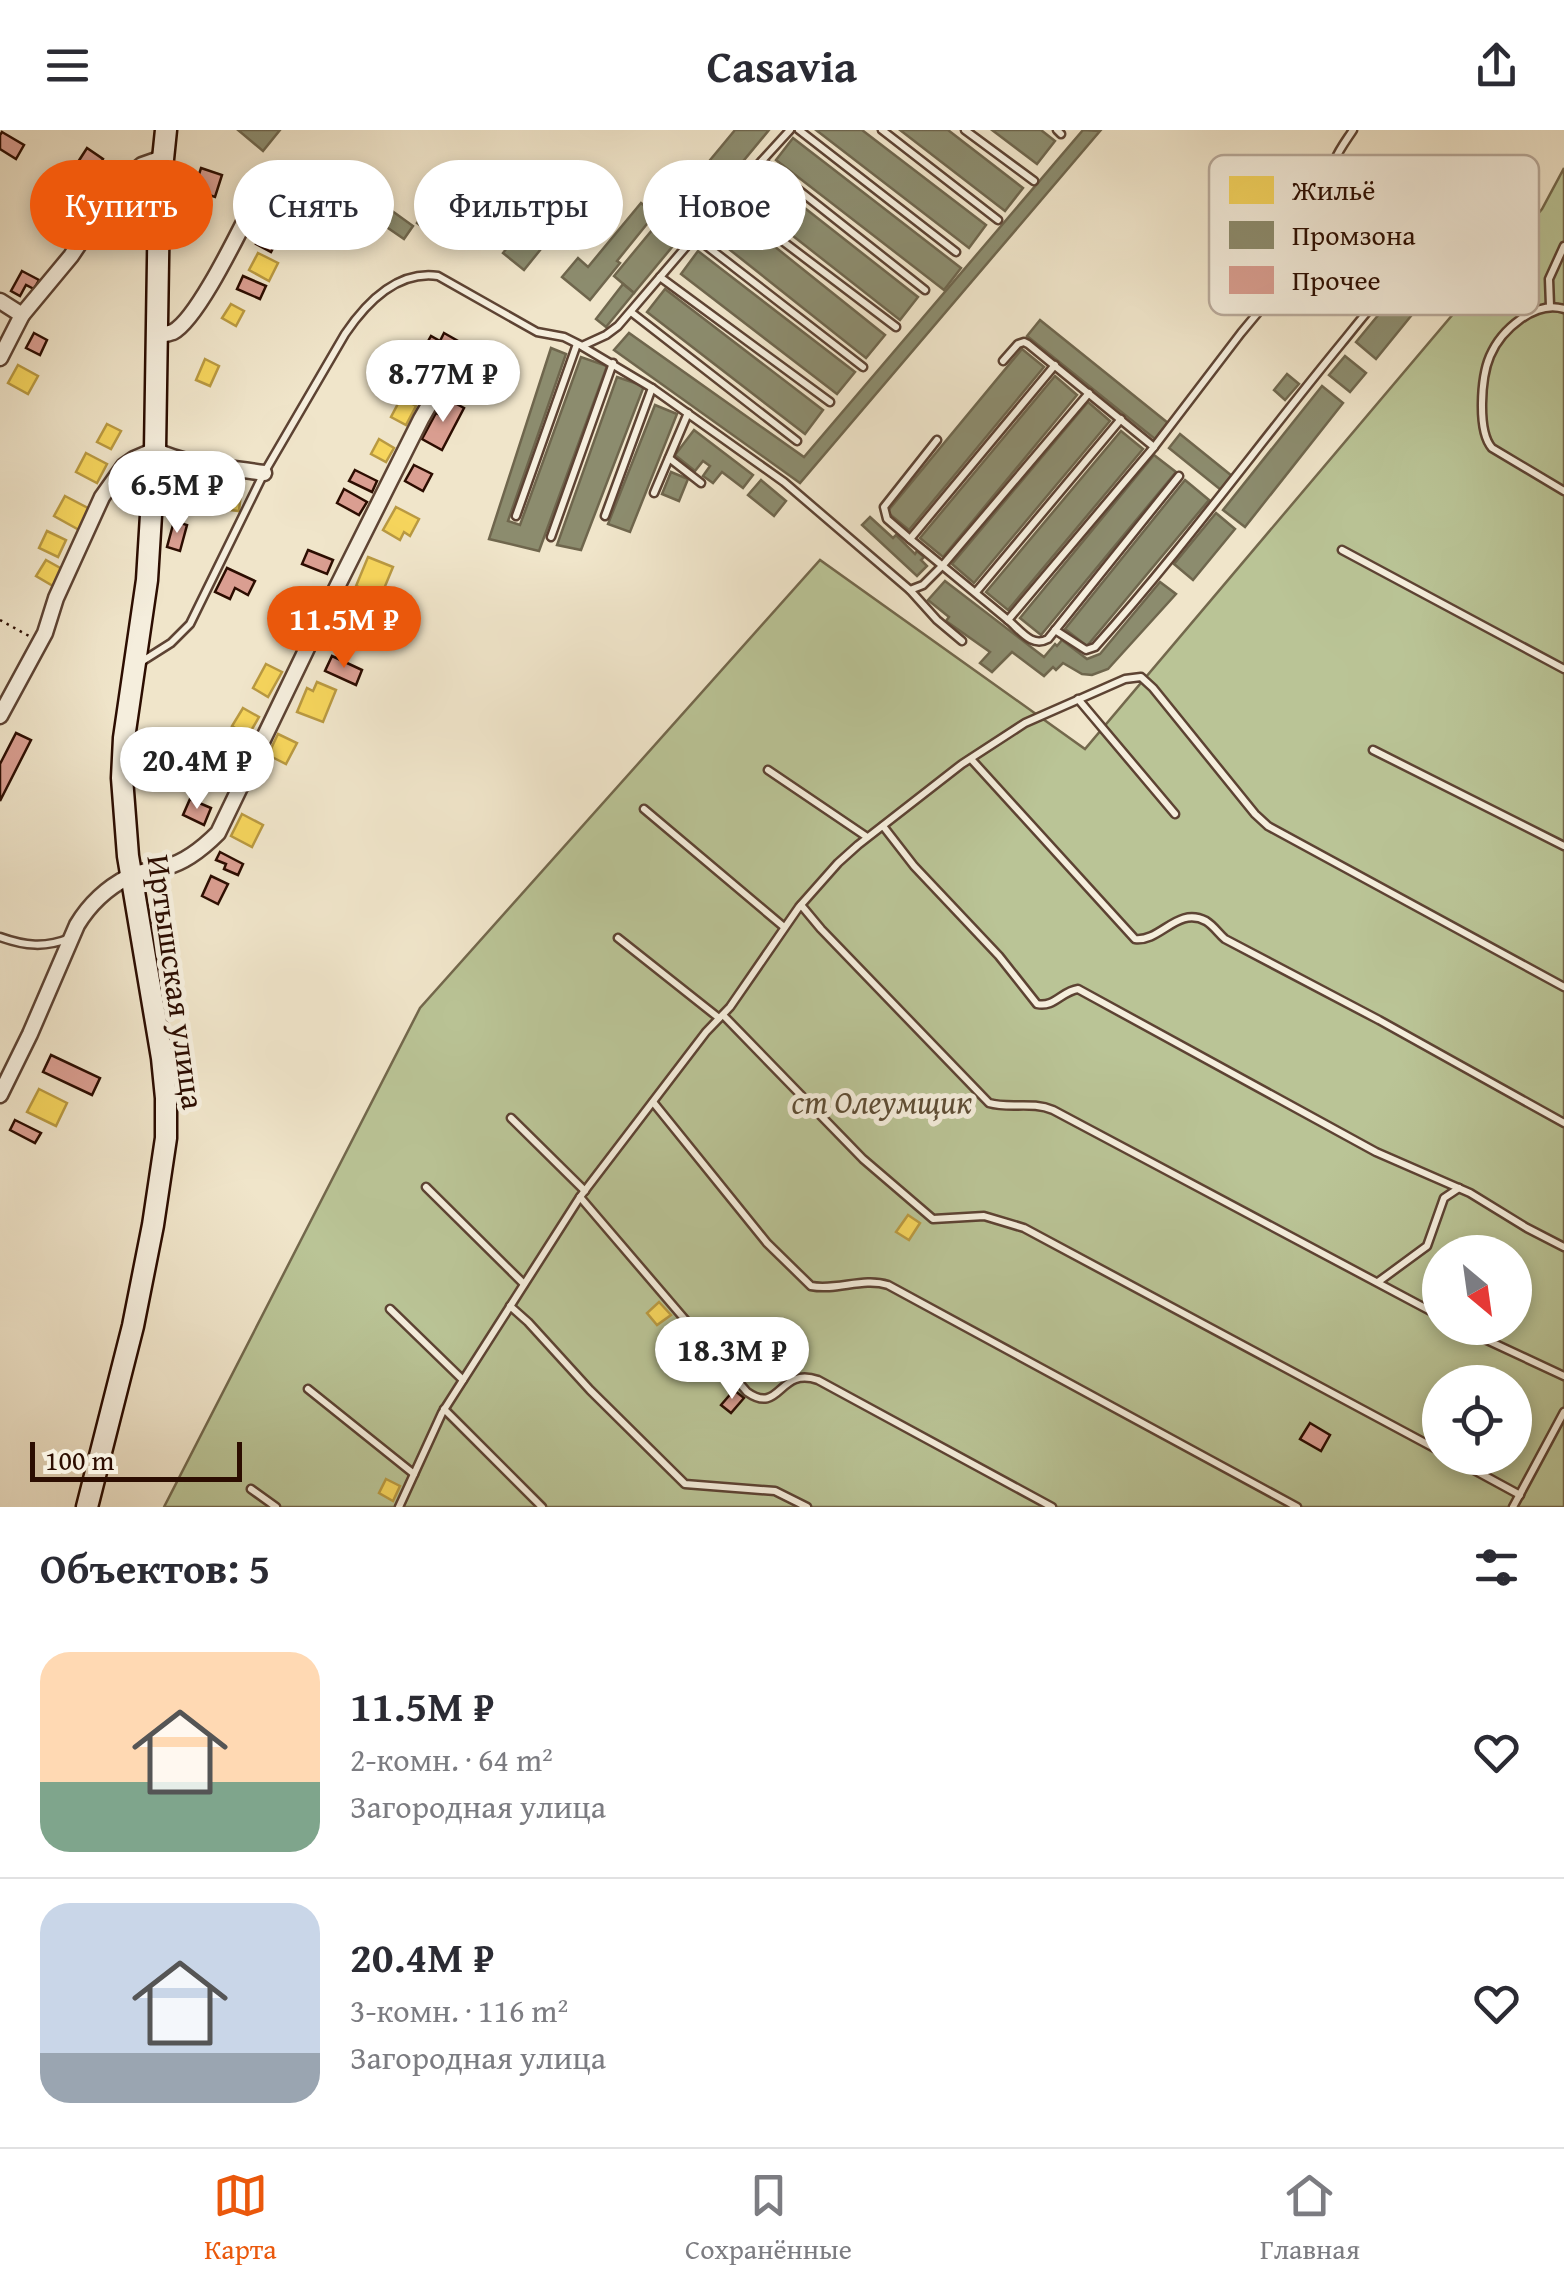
<!DOCTYPE html>
<html lang="ru">
<meta charset="utf-8">
<style>
:root{--surface:#fff;--page:#f2f2f3;--text:#2b2b33;--muted:#7c7c81;--line:#e1e1e2;--accent:#ea580c}
body{margin:0;font-family:"Gentium Book Plus",serif;background:var(--page);color:var(--text);height:100vh;display:flex;flex-direction:column;font-size:38px;white-space:nowrap}
*{box-sizing:border-box;margin:0}
p{font-size:32px;color:var(--muted)}
.icon{flex:none;width:55px;height:55px;fill:none;stroke:currentColor;stroke-width:2;stroke-linecap:round;stroke-linejoin:round}
.map{position:relative;height:1377px;overflow:hidden}
.details{display:flex;flex-direction:column;background:var(--surface);flex:1}
.details>*{flex:none}
.hud{position:absolute;left:30px;top:30px;width:1000px;height:90px;display:flex;gap:20px}
.needle{width:65px;rotate:151deg}
.controls{position:absolute;left:1422px;top:1105px;display:grid;gap:20px}
.controls a{display:grid;place-items:center;width:110px;height:110px;border-radius:50%;background:var(--surface);box-shadow:0 5px 15px #0003;font-size:50px}
.scale{position:absolute;left:30px;bottom:25px;width:212px;box-sizing:border-box;padding-left:10px;border:5px solid #2c0d01;border-top:0;font-size:28px;line-height:35px;white-space:nowrap;color:#2c0d01;-webkit-text-stroke:8px #f5eedd;paint-order:stroke}
.price{position:absolute;translate:-50% -85px;padding:0 22px;border-radius:35px;background:#fff;color:#222;font-size:32px;line-height:65px;filter:drop-shadow(0 2px 5px #0008)}
.price::after{content:'';position:absolute;left:50%;top:60px;width:30px;height:22px;margin-left:-15px;background:inherit;clip-path:polygon(0 0,100% 0,50% 100%)}
.price.active{background:var(--accent);color:#fff}
ul{padding:0;list-style:none}
li{display:flex;align-items:center;gap:30px;height:250px;padding:0 40px}
li+li{border-top:2px solid var(--line)}
li span{display:grid;place-items:center;flex:none;width:280px;height:200px;border-radius:30px;color:#555}
li>.icon{margin-inline-start:auto}
span .icon{width:120px;height:120px;fill:#fffc;stroke-width:1}
li b{font-size:42px}
h2{display:flex;justify-content:space-between;align-items:center;height:120px;padding:0 40px;font-size:42px}
.chip{padding:0 35px;border-radius:45px;background:var(--surface);box-shadow:0 5px 15px #0003;font-size:35px;line-height:90px}
.chip.active{background:var(--accent);color:#fff}
header{display:flex;justify-content:space-between;align-items:center;height:130px;padding:0 40px;background:var(--surface);font-size:45px;font-weight:700}
.tabs{display:flex;justify-content:space-around;align-items:center;height:140px;border-top:2px solid var(--line);background:var(--surface);font-size:28px;color:var(--muted)}
.tabs a{display:grid;justify-items:center;gap:5px}
.tabs .active{color:var(--accent)}
.map>svg:first-child{display:block}
.green{fill:#bac496;stroke:#73684c;stroke-width:2.5;fill-rule:evenodd}
.homes{fill:#f6d55c;stroke:#b99941;stroke-width:2.5}
.industry{fill:#8c8c6e;stroke:#6f664d;stroke-width:2.5}
.building{fill:#da9e91;stroke:#2c0d01;stroke-width:2.5}
.lines{fill:none;stroke-linecap:round;stroke-linejoin:round}
.service-casing{stroke:#5d4333;stroke-width:11}
.minor-casing{stroke:#5d4333;stroke-width:19}
.secondary-casing{stroke:#2c0d01;stroke-width:25}
.path{stroke:#2c0d01;stroke-width:2.5;stroke-dasharray:2.5 5;stroke-linecap:butt}
.service{stroke:#f5eedd;stroke-width:6}
.minor{stroke:#f5eedd;stroke-width:14}
.secondary{stroke:#f5eedd;stroke-width:20}
.labels{text-anchor:middle;stroke-width:10;stroke-linejoin:round;paint-order:stroke}
.street-label{font-size:32px;fill:#2c0d01;stroke:#f5eedd}
.park-label{font-size:32px;font-style:italic;fill:#5e4d35;stroke:#f5eedd}
.key{fill:#f5eedd;stroke:#b9aa9b;stroke-width:2.5}
.key-label{font-size:28px;fill:#2c0d01}
</style>
<header><svg class="icon" aria-label="menu" viewBox="0 0 24 24"><path d="M4 6h16M4 12h16M4 18h16"/></svg>Casavia<svg class="icon" aria-label="share" viewBox="0 0 24 24"><path d="M12 15V3M7 8l5-5 5 5M5 13v7h14v-7"/></svg></header>
<div class="map">
<svg width="1564" height="1377" viewBox="0 0 1564 1377">
<rect width="100%" height="100%" fill="#f0e5ca"/>
<filter id="stains"><feTurbulence type="fractalNoise" baseFrequency=".002" numOctaves="4"/><feColorMatrix values="0 0 0 0 .2 0 0 0 0 .09 0 0 0 0 .02 0 0 0 .5 -.17"/></filter>
<radialGradient id="worn" r=".72"><stop offset=".6" stop-color="#630" stop-opacity="0"/><stop offset="1" stop-color="#630" stop-opacity=".3"/></radialGradient>
<path class="green" d="M1564 38V1377H164L420 878 820 430 1085 619 1542 79ZM1440 1122H1515V1198H1440ZM1440 1252H1515V1328H1440Z"/>
<g class="homes">
<path d="M63 62 88 81 75 98 50 79Z"/>
<path d="M283 77 307 91 295 111 280 102 283 97 275 92Z"/>
<path d="M258 123 278 133 269 151 249 140Z"/>
<path d="M231 174 244 181 236 196 222 188Z"/>
<path d="M205 229 219 236 210 256 196 250Z"/>
<path d="M18 235 38 246 28 264 8 253Z"/>
<path d="M401 268 416 276 406 295 391 287Z"/>
<path d="M107 294 121 301 111 319 97 312Z"/>
<path d="M379 309 394 318 386 332 371 324Z"/>
<path d="M86 323 107 334 97 353 76 342Z"/>
<path d="M214 351 242 354 239 381 212 378Z"/>
<path d="M65 366 90 379 81 401 54 386Z"/>
<path d="M396 377 419 389 410 406 404 402 400 410 383 400Z"/>
<path d="M47 401 66 410 58 427 39 418Z"/>
<path d="M368 427 393 437 376 478 358 471 363 459 356 456Z"/>
<path d="M46 430 62 439 53 456 36 446Z"/>
<path d="M336 487 359 498 350 517 327 506Z"/>
<path d="M266 534 282 542 268 567 253 558Z"/>
<path d="M317 552 336 560 323 592 297 582 307 558 313 561Z"/>
<path d="M243 578 259 587 248 606 232 596Z"/>
<path d="M278 604 297 613 286 634 268 625Z"/>
<path d="M226 617 241 625 232 642 217 634Z"/>
<path d="M242 684 263 695 252 717 231 706Z"/>
<path d="M39 959 67 973 56 996 27 982Z"/>
<path d="M908 1085 920 1093 909 1110 896 1102Z"/>
<path d="M659 1172 671 1185 657 1195 647 1183Z"/>
<path d="M386 1349 400 1356 393 1371 379 1363Z"/>
</g>
<g class="industry">
<path d="M238 0H280L263 21Z"/>
<path d="M735 0H769L634 163 614 146Z"/>
<path d="M816 0H862L986 95 969 118Z"/>
<path d="M900 0H948L1023 58 1005 81Z"/>
<path d="M992 0H1041L1055 11 1037 34Z"/>
<path d="M1083 0 1100 1 800 353 614 220 629 203 804 327Z"/>
<path d="M793 8 961 138 944 160 776 30Z"/>
<path d="M764 46 918 167 900 190 746 69Z"/>
<path d="M450 49 474 67 441 111 417 93Z"/>
<path d="M363 60 413 96 404 109 353 74Z"/>
<path d="M641 73 655 84 617 131 620 133 590 170 562 147 578 128 588 137Z"/>
<path d="M734 84 885 205 866 228 715 108Z"/>
<path d="M524 96 545 114 524 140 503 123Z"/>
<path d="M698 121 855 242 837 264 681 144Z"/>
<path d="M1417 138 1437 154 1376 229 1356 212Z"/>
<path d="M623 154 634 163 606 197 596 189Z"/>
<path d="M665 159 823 280 805 304 647 182Z"/>
<path d="M1040 190 1168 293 1155 309 1027 206Z"/>
<path d="M551 218 566 224 508 391 520 395 581 227 607 236 539 421 489 409Z"/>
<path d="M1022 219 1044 237 909 400 887 382Z"/>
<path d="M1345 226 1366 243 1350 262 1329 245Z"/>
<path d="M1287 244 1299 254 1285 270 1274 260Z"/>
<path d="M1055 246 1077 265 943 427 920 408Z"/>
<path d="M617 247 644 256 581 420 557 415Z"/>
<path d="M1322 256 1343 273 1245 397 1223 380Z"/>
<path d="M1088 272 1110 291 974 453 952 434Z"/>
<path d="M655 275 677 284 630 402 608 394Z"/>
<path d="M694 300 753 345 743 358 722 342 713 353 703 346 710 336 703 331 695 341 675 325Z"/>
<path d="M1121 301 1143 319 1008 480 986 462Z"/>
<path d="M1180 304 1232 346 1221 360 1169 318Z"/>
<path d="M1154 325 1176 342 1041 505 1020 488Z"/>
<path d="M671 342 688 349 679 371 662 364Z"/>
<path d="M761 350 786 371 774 386 748 365Z"/>
<path d="M1185 350 1209 370 1087 516 1065 499Z"/>
<path d="M1216 383 1235 399 1193 450 1174 434Z"/>
<path d="M870 387 893 408 896 405 915 424 917 421 924 427 921 430 927 436 917 446 862 395Z"/>
<path d="M945 451 1044 527 1055 514 1057 516 1062 510 1087 529 1100 524 1160 452 1176 464 1108 539 1092 545 1082 544 1063 533 1056 540 1053 537 1044 546 1012 522 992 542 980 533 990 522 946 491 949 487 928 470Z"/>
</g>
<g class="building">
<path d="M2 2 24 15 16 29 0 19V5Z"/>
<path d="M87 18 103 29 95 43 78 32Z"/>
<path d="M201 38 222 45 215 67 194 60Z"/>
<path d="M294 58 313 69 305 83 286 72Z"/>
<path d="M264 97 280 105 271 122 256 114Z"/>
<path d="M22 141 39 150 34 159 26 155 20 166 11 161Z"/>
<path d="M243 146 266 156 260 169 237 159Z"/>
<path d="M34 203 47 210 40 225 26 218Z"/>
<path d="M444 203 458 211 445 233 433 226 424 242 414 236 431 206 440 211Z"/>
<path d="M449 270 464 278 442 320 422 309 436 283 440 285Z"/>
<path d="M414 335 432 344 423 361 405 351Z"/>
<path d="M355 340 377 351 372 362 349 351Z"/>
<path d="M344 359 367 372 359 385 337 373Z"/>
<path d="M174 391 187 395 180 421 167 417Z"/>
<path d="M308 420 333 430 327 444 302 434Z"/>
<path d="M227 438 255 451 248 465 235 458 230 469 215 462Z"/>
<path d="M332 526 362 540 356 555 325 541Z"/>
<path d="M16 603 31 610 0 671V634Z"/>
<path d="M190 669 211 678 204 695 183 685Z"/>
<path d="M220 722 243 734 238 745 224 739 226 734 216 730Z"/>
<path d="M211 746 228 754 218 774 202 766Z"/>
<path d="M51 925 100 948 92 965 43 942Z"/>
<path d="M15 990 41 1003 35 1013 10 1000Z"/>
<path d="M734 1260 744 1268 731 1283 721 1275Z"/>
<path d="M1310 1293 1330 1305 1321 1321 1300 1309Z"/>
</g>
<g class="lines">
<g class="service-casing">
<g id="service">
<path d="M799 0 956 122"/>
<path d="M882 0 998 90"/>
<path d="M965 0 1034 51"/>
<path d="M1057 0 1061 4"/>
<path d="M762 31 925 160"/>
<path d="M727 69 896 197"/>
<path d="M695 107 863 237"/>
<path d="M660 147 830 272"/>
<path d="M1550 176 1549 149 1564 116"/>
<path d="M1564 179C1535 170 1501 200 1490 226 1481 247 1477 301 1492 318L1564 361"/>
<path d="M631 182 797 311"/>
<path d="M583 217 652 258 784 352 910 460 923 455 943 435 1089 263"/>
<path d="M1003 231 1018 214 1024 212 1028 214 1154 317"/>
<path d="M1055 235 910 409 1008 490 1154 317 1241 203 1370 48"/>
<path d="M669 328 701 353"/>
<path d="M654 363 688 283"/>
<path d="M516 386 577 214"/>
<path d="M605 386 652 258"/>
<path d="M551 407 613 233"/>
<path d="M910 409 887 389 884 377 937 310"/>
<path d="M1342 420 1564 539"/>
<path d="M910 460 937 490 962 511"/>
<path d="M976 462 1121 289"/>
<path d="M1008 490C1021 501 1032 518 1048 509L1179 346"/>
<path d="M1055 500 1086 520 1095 517C1182 420 1258 315 1341 214 1352 201 1363 186 1375 173 1389 159 1407 148 1412 126L1407 119 1333 56C1327 34 1342 17 1353 0"/>
<path d="M141 532 171 513 190 494 264 343 345 204C366 173 397 140 438 146L537 202 564 207 582 216 606 205 618 196 727 69 790 0"/>
<path d="M1078 569 1175 684"/>
<path d="M1373 620 1564 716"/>
<path d="M971 629 1135 809C1161 812 1177 776 1206 791 1214 796 1218 803 1225 809L1379 890 1564 993"/>
<path d="M768 640 867 707"/>
<path d="M644 679 784 797"/>
<path d="M883 696 914 736 999 826 1037 874C1054 878 1062 861 1078 859L1376 1022 1470 1063 1527 1098 1564 1117"/>
<path d="M801 775 821 799 989 973C1010 979 1032 971 1053 980L1440 1186"/>
<path d="M0 807C25 816 45 818 70 808"/>
<path d="M618 808 719 888"/>
<path d="M723 885 863 1029 933 1089 984 1086 1024 1098 1440 1321"/>
<path d="M653 972 767 1113 811 1156C837 1161 863 1147 888 1155L1297 1377"/>
<path d="M511 988 585 1061"/>
<path d="M426 1057 524 1154"/>
<path d="M580 1067 747 1262C781 1286 778 1236 818 1250L1052 1377"/>
<path d="M1378 1152 1427 1116 1444 1068 1459 1058"/>
<path d="M510 1176 528 1192 590 1260 685 1354 775 1361 807 1377"/>
<path d="M390 1179 463 1250"/>
<path d="M1461 1198 1564 1246"/>
<path d="M308 1259 414 1344"/>
<path d="M444 1279 542 1377"/>
<path d="M1452 1328 1520 1365"/>
<path d="M251 1359 276 1377"/>
<path d="M399 1377 442 1283 580 1067 706 902 730 877 799 777 838 733 858 715 962 634 1025 593 1125 549 1141 547 1153 558 1255 684 1268 696 1564 857"/>
<path d="M1513 1377 1564 1282"/>
</g>
</g>
<g class="minor-casing">
<g id="minor">
<path d="M0 171 22 185"/>
<path d="M158 206C161 205 170 203 173 202 199 188 242 95 257 67"/>
<path d="M0 228 22 185 71 126 120 53 142 35 162 28"/>
<path d="M0 586 45 503 56 468 102 367 124 336 134 329 155 320C189 336 227 337 264 343"/>
<path d="M0 965 30 904 77 795C89 775 107 758 128 747 139 741 154 740 166 737 186 732 203 718 218 703L323 485 421 289 452 235"/>
</g>
</g>
<g class="secondary-casing">
<path id="secondary" d="M87 1377 133 1196 153 1095 166 1008V968L162 928 128 726 122 648 124 608 147 450 155 320 159 68 166 0"/>
</g>
<path class="path" d="M0 490 29 506"/>
<use href="#service" class="service"/>
<use href="#minor" class="minor"/>
<use href="#secondary" class="secondary"/>
</g>
<g class="labels">
<g class="street-label">
<text transform="translate(176 852) rotate(82)" y="11">Иртышская улица</text>
</g>
<g class="park-label">
<text x="882" y="983">ст Олеумщик</text>
</g>
</g>
<rect x="1209" y="25" width="330" height="160" rx="15" class="key"/>
<rect x="1229" y="46" width="45" height="28" fill="#f6d55c"/>
<rect x="1229" y="91" width="45" height="28" fill="#8c8c6e"/>
<rect x="1229" y="136" width="45" height="28" fill="#da9e91"/>
<g class="key-label">
<text x="1292" y="70">Жильё</text>
<text x="1292" y="115">Промзона</text>
<text x="1292" y="160">Прочее</text>
</g>
<rect width="100%" height="100%" filter="url(#stains)"/>
<rect width="100%" height="100%" fill="url(#worn)"/>
</svg>
<div class="controls">
<a><svg class="needle" viewBox="-14 -14 28 28"><path d="M0-13l5 13h-10z" fill="#e53935"/><path d="M0 13l5-13h-10z" fill="#7c7c81"/></svg></a>
<a><svg class="icon" aria-label="locate" viewBox="0 0 24 24"><circle cx="12" cy="12" r="6"/><path d="M12 2v4M12 18v4M2 12h4M18 12h4"/></svg></a>
</div>
<div class="scale">100 m</div>
<b class="price" style="left:443px;top:295px">8.77M ₽</b>
<b class="price" style="left:177px;top:406px">6.5M ₽</b>
<b class="price active" style="left:344px;top:541px">11.5M ₽</b>
<b class="price" style="left:197px;top:682px">20.4M ₽</b>
<b class="price" style="left:732px;top:1272px">18.3M ₽</b>
<div class="hud">
<a class="chip active">Купить</a>
<a class="chip">Снять</a>
<a class="chip">Фильтры</a>
<a class="chip">Новое</a>
</div>
</div>
<section class="details">
<h2>Объектов: 5<svg class="icon" aria-label="filters" viewBox="0 0 24 24"><path d="M4 7h16M4 17h16"/><circle cx="9" cy="7" r="2"/><circle cx="15" cy="17" r="2"/></svg></h2>
<ul>
<li><span style="background:linear-gradient(#ffd9b3 65%,#7fa58c 0)"><svg class="icon" aria-label="home" viewBox="0 0 24 24"><path d="M3 11l9-7 9 7M6 9v11h12V9"/></svg></span><div><b>11.5M ₽</b><p>2-комн. · 64 m²</p><p>Загородная улица</p></div><svg class="icon" aria-label="heart" viewBox="0 0 24 24"><path d="M12 20l-8-8c-3-5 5-10 8-4 3-6 11-1 8 4z"/></svg></li>
<li><span style="background:linear-gradient(#c9d6e8 75%,#9aa5b1 0)"><svg class="icon" aria-label="home" viewBox="0 0 24 24"><path d="M3 11l9-7 9 7M6 9v11h12V9"/></svg></span><div><b>20.4M ₽</b><p>3-комн. · 116 m²</p><p>Загородная улица</p></div><svg class="icon" aria-label="heart" viewBox="0 0 24 24"><path d="M12 20l-8-8c-3-5 5-10 8-4 3-6 11-1 8 4z"/></svg></li>
</ul>
</section>
<nav class="tabs">
<a class="active"><svg class="icon" aria-label="map" viewBox="0 0 24 24"><path d="M3 6l6-2 6 2 6-2v14l-6 2-6-2-6 2zM9 4v14M15 6v14"/></svg>Карта</a>
<a><svg class="icon" aria-label="saved" viewBox="0 0 24 24"><path d="M7 4h10v16l-5-4-5 4z"/></svg>Сохранённые</a>
<a><svg class="icon" aria-label="home" viewBox="0 0 24 24"><path d="M3 11l9-7 9 7M6 9v11h12V9"/></svg>Главная</a>
</nav>
